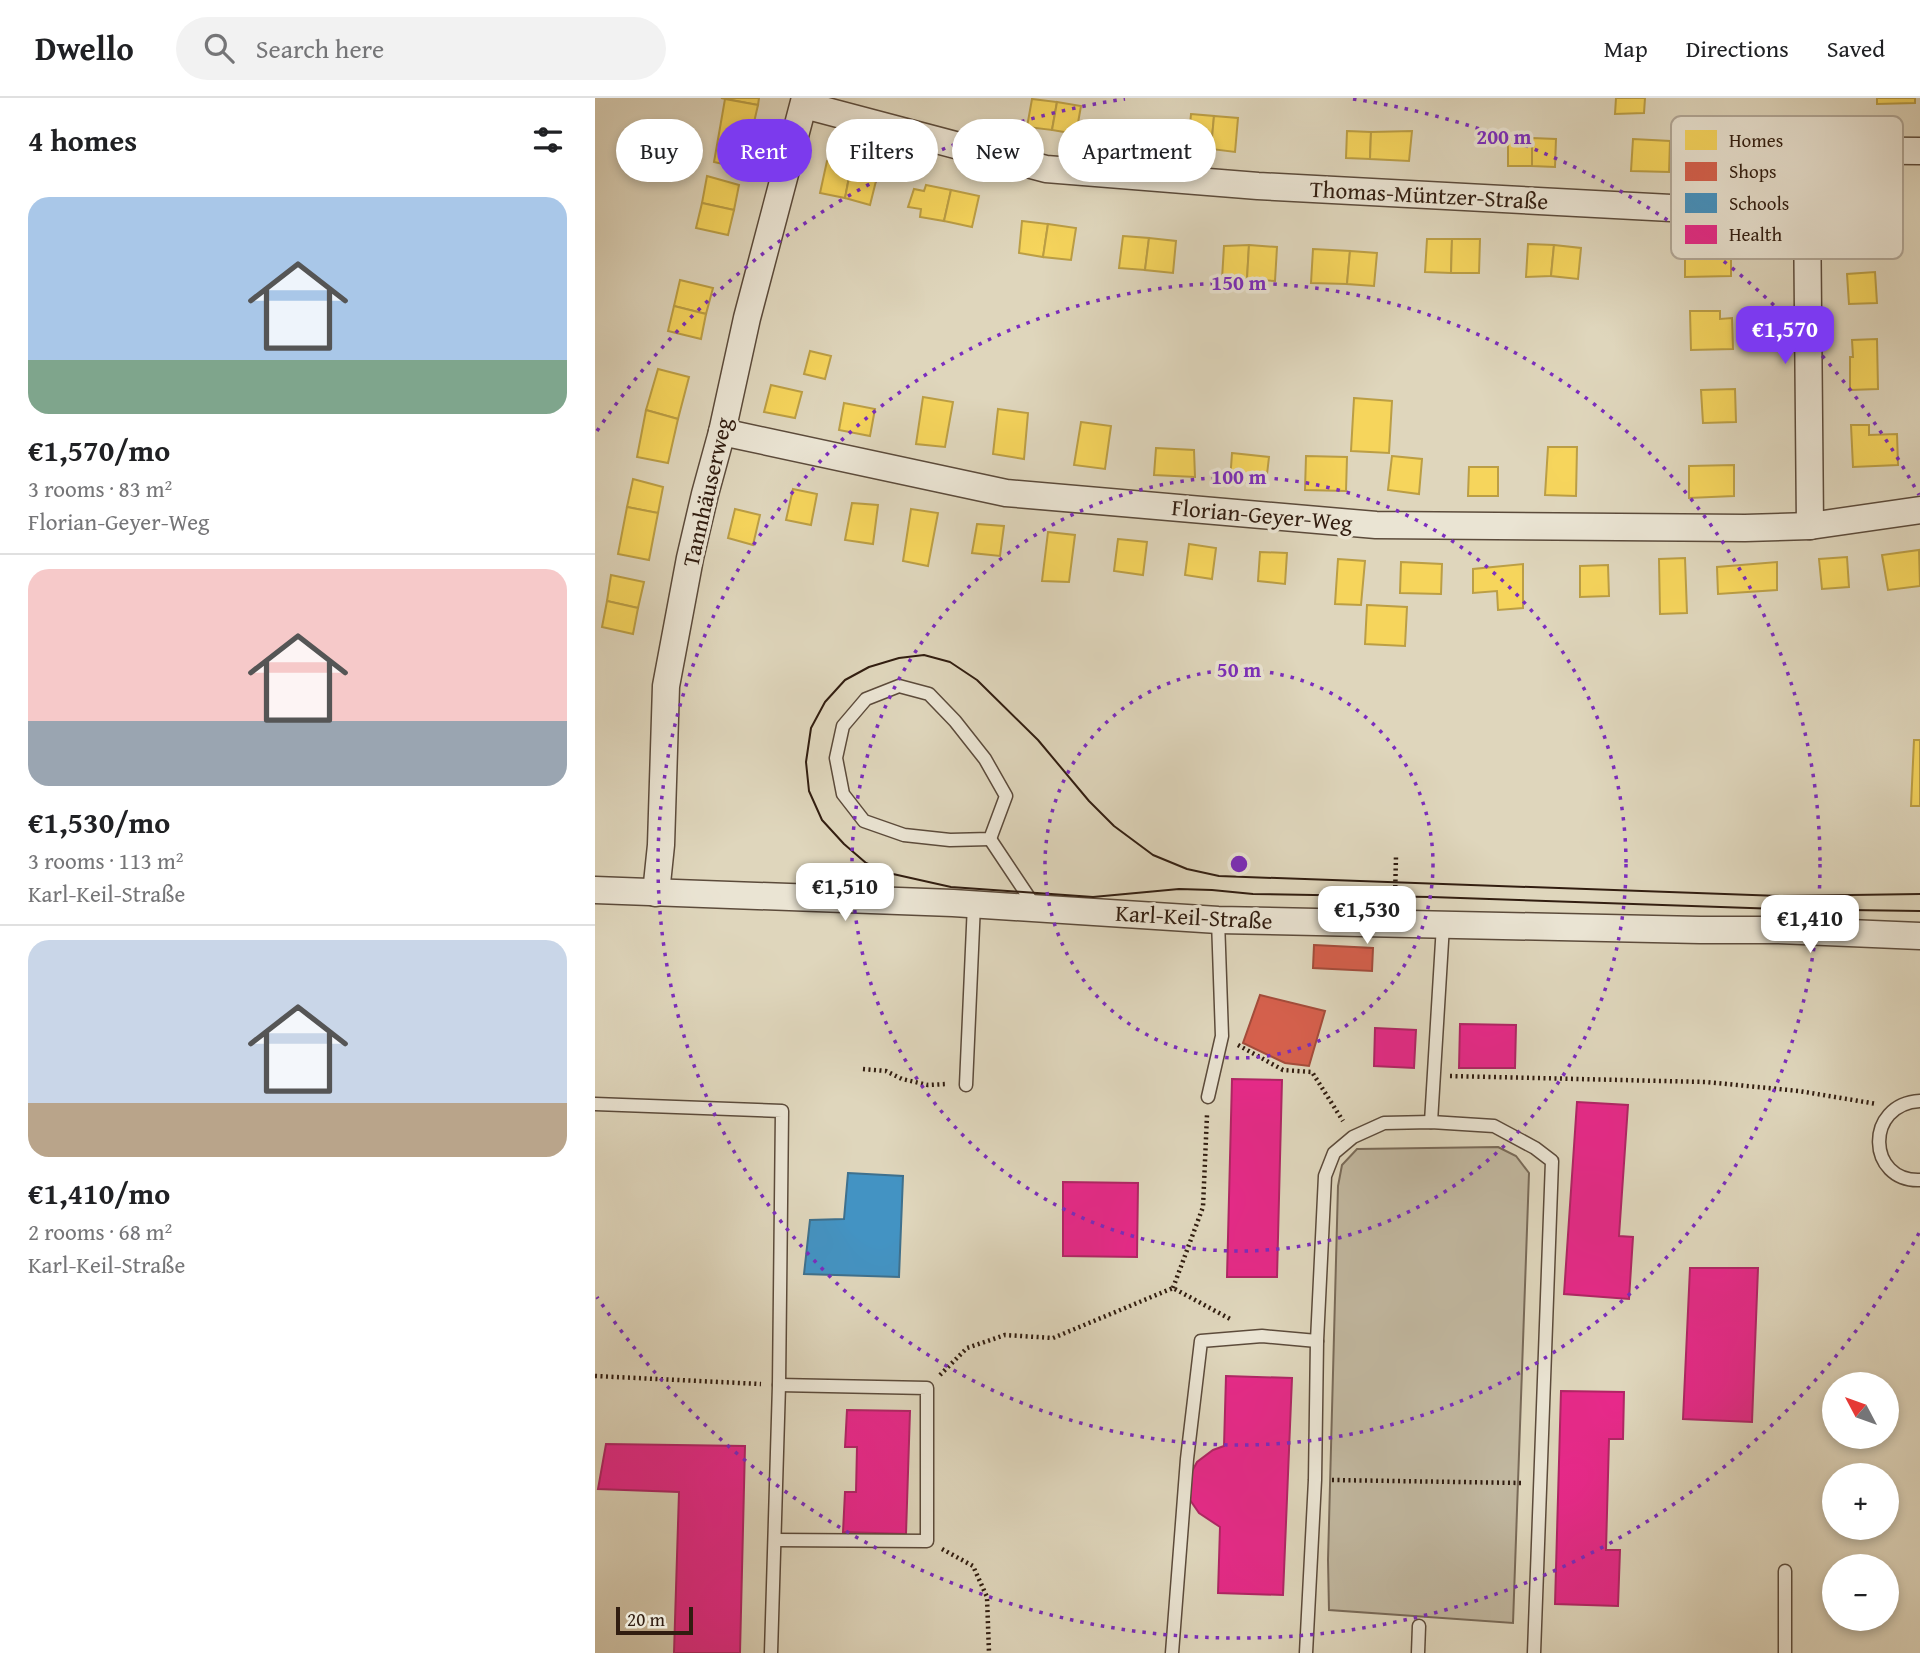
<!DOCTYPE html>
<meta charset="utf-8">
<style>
:root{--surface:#fff;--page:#f2f2f2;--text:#202124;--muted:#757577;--line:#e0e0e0;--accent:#7c3aed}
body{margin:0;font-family:"Gentium Book Plus",serif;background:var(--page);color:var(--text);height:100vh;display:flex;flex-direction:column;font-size:26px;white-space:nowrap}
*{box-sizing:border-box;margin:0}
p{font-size:23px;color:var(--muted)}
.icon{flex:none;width:38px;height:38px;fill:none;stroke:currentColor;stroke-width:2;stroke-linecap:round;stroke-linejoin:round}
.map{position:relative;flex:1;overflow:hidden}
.panel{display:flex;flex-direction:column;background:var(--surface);width:595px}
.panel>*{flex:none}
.guide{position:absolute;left:21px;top:21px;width:665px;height:63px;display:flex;gap:14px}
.needle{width:46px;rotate:311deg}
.fabs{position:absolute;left:1227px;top:1274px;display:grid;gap:14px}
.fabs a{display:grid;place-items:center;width:77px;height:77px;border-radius:50%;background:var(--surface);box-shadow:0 4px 10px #0003;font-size:35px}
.scale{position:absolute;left:21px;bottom:18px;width:77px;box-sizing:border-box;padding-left:7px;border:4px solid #311d10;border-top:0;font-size:19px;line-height:24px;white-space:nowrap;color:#311d10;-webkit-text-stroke:5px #eae4d3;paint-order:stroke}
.price{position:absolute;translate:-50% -60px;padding:0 16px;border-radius:14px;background:#fff;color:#222;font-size:23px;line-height:46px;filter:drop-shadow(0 2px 4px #0008)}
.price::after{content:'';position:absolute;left:50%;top:42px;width:21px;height:16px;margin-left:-10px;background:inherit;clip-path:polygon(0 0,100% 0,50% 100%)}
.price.current{background:var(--accent);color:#fff}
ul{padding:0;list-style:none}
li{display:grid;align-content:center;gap:14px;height:371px;padding:0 28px}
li+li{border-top:2px solid var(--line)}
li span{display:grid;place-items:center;height:217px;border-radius:21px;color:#555}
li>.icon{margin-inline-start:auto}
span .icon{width:126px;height:126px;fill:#fffc;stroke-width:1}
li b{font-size:30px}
h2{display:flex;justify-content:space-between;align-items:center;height:84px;padding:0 28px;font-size:30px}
.chip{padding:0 24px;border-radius:32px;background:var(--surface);box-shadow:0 4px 10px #0003;font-size:24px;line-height:63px}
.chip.current{background:var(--accent);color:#fff}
header{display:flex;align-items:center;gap:42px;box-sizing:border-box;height:98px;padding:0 35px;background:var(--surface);border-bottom:2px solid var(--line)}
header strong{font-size:33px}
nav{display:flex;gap:38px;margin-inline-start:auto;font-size:24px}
.search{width:490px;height:63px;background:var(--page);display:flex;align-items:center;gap:18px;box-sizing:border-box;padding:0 24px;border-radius:38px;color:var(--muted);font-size:26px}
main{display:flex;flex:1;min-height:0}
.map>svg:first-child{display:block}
.green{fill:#c1b79f;stroke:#796a58;stroke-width:2}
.homes{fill:#f6d55c;stroke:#bb9e45;stroke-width:2}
.shops{fill:#d6604d;stroke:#a44c3b;stroke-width:2}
.schools{fill:#4393c3;stroke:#3e708d;stroke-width:2}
.health{fill:#e7298a;stroke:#b02565;stroke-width:2}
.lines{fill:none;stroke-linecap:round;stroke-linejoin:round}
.lane-casing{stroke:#5c4b3b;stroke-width:15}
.street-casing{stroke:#5c4b3b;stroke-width:29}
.path{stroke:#311d10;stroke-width:4.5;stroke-dasharray:2 3.5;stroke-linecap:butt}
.lane{stroke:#eae4d3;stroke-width:12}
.street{stroke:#eae4d3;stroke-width:26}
.tram{stroke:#311d10;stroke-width:2}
.ring{fill:none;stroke:#7b2cbf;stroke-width:3.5;stroke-dasharray:3.5 7}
.labels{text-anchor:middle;stroke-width:7;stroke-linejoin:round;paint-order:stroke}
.street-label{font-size:23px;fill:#311d10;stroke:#eae4d3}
.key{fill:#eae4d3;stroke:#b2a898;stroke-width:2}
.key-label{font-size:19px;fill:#311d10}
.centre{fill:#7b2cbf;stroke:#eae4d3;stroke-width:3.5}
.ring-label{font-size:21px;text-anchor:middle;font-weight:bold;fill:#7b2cbf;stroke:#eae4d3;stroke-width:7;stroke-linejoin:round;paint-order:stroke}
</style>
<header>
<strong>Dwello</strong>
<div class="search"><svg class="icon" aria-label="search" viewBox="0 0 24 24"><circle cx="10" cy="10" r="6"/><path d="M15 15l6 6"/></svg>Search here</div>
<nav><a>Map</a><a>Directions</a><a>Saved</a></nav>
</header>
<main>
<section class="panel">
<h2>4 homes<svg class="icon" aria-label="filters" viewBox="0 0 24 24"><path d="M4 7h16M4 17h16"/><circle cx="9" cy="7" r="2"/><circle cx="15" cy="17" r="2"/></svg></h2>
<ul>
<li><span style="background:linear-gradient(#a9c7e8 75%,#7fa58c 0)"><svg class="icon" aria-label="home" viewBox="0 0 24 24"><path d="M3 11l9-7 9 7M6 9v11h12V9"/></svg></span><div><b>€1,570/mo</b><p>3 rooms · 83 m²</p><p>Florian-Geyer-Weg</p></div></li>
<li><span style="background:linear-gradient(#f6c9c9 70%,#9aa5b1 0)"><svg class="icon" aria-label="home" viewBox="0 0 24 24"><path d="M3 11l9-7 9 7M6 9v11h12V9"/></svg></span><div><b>€1,530/mo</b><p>3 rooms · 113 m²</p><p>Karl-Keil-Straße</p></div></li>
<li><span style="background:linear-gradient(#c9d6e8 75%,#b9a48a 0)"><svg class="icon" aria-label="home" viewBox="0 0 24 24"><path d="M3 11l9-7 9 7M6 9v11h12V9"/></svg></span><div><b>€1,410/mo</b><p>2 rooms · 68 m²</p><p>Karl-Keil-Straße</p></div></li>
</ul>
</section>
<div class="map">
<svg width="1325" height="1555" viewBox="0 0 1325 1555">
<rect width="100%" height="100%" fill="#dfd6bc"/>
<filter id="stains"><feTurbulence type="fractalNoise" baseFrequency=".00286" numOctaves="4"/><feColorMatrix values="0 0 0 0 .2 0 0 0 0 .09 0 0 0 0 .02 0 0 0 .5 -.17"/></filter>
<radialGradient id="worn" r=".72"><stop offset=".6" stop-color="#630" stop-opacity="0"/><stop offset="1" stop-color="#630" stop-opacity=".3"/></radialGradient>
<path class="green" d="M903 1049 921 1058 934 1075 918 1525 734 1512 733 1462 743 1088 747 1067 762 1051Z"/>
<g class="homes">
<path d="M126 0H164L163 7Z"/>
<path d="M1021 0H1050L1049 15 1020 16Z"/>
<path d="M1282 0H1320V5L1282 6Z"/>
<path d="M130 1 163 7 157 33H151L141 69 119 64Z"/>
<path d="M437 1 462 4 457 32 432 29Z"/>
<path d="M462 4 486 8 481 36 457 32Z"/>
<path d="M596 16 619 18 616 51 593 49Z"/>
<path d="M619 18 643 20 640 54 616 51Z"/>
<path d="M752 33 776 34 775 61 751 60Z"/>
<path d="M817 33 814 63 775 61 776 34Z"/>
<path d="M913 39 937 40V68H913Z"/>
<path d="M937 40 961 41 960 69 937 68Z"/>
<path d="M1038 41 1075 43 1074 74 1036 73Z"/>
<path d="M232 63 256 69 250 100 225 95Z"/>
<path d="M256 69 283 75 275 107 250 100Z"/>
<path d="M112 78 144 87 139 112 107 105Z"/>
<path d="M331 87 356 92 349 123 325 119 326 111 313 109 319 91 329 93Z"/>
<path d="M356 92 384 98 377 129 349 123Z"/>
<path d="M107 105 139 112 133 137 101 130Z"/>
<path d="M427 123 453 126 448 159 424 155Z"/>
<path d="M453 126 481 130 476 162 448 159Z"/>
<path d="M528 138 554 140 550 172 524 170Z"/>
<path d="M554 140 581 143 578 175 550 172Z"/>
<path d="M832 141H857L856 175 830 174Z"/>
<path d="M857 141H885L884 175H856Z"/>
<path d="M1136 143V178L1090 179V144Z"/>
<path d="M933 146 959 147 956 178 931 179Z"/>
<path d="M654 147 652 181H627L629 148Z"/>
<path d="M654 147 682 149 680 183 652 181Z"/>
<path d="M959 147 986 150 983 181 956 178Z"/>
<path d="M718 151 755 153 752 186 716 185Z"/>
<path d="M755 153 782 155 779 188 752 186Z"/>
<path d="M1280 174 1282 205 1254 206 1252 176Z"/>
<path d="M85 182 118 190 111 216 79 208Z"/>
<path d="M79 208 111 216 106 241 73 233Z"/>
<path d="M1095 213H1125V221L1137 220 1138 251 1096 252Z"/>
<path d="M1282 241 1283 291 1255 292V259H1258L1257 242Z"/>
<path d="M215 253 236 258 230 281 209 276Z"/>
<path d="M63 271 94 279 83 321 51 312Z"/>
<path d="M176 287 207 294 200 320 169 314Z"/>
<path d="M1140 291 1141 324 1108 325 1106 292Z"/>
<path d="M328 299 358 304 350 349 321 346Z"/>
<path d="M759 300 797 303 794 355 756 353Z"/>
<path d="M249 305 280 311 275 338 244 332Z"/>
<path d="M403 311 433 315 429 361 398 356Z"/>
<path d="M51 312 83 321 73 365 42 359Z"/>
<path d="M486 324 516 328 510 371 479 367Z"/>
<path d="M1256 327H1274V337L1302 336 1303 367 1258 369Z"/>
<path d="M953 349H982L981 398 950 397Z"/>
<path d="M561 350 599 352 600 379 559 377Z"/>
<path d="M637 355 674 359 671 385 635 384Z"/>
<path d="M711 358 752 359 751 393 710 392Z"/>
<path d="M797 358 827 361 824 396 793 392Z"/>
<path d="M1139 367V398L1094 400V368Z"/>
<path d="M874 369H903V398H873Z"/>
<path d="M38 381 68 389 63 415 32 409Z"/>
<path d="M198 391 222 396 216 427 191 422Z"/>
<path d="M257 405 283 407 278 446 250 442Z"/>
<path d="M32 409 63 415 54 462 23 456Z"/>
<path d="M140 411 165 417 158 447 133 440Z"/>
<path d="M316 411 343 415 333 468 308 463Z"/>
<path d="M382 426 409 428 405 458 377 455Z"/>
<path d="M453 434 480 437 474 484 447 483Z"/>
<path d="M523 441 552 444 548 477 519 473Z"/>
<path d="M594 446 621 450 617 481 590 477Z"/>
<path d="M1324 452 1325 488 1293 492 1287 457Z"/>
<path d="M665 454 692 455 690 486 663 483Z"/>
<path d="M1252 459 1254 489 1227 491 1224 461Z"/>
<path d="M1090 460 1092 515 1065 516 1064 461Z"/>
<path d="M743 461 770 463 766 507 740 506Z"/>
<path d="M806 464 847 466 846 496 805 495Z"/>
<path d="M1182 464V492L1123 496 1122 469Z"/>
<path d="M928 466V510L903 512 902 493 878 495V471Z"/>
<path d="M1013 467 1014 498 985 499V468Z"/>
<path d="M16 477 49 484 43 510 12 503Z"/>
<path d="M12 503 43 510 38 536 7 529Z"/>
<path d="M772 507 812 509 810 548 770 546Z"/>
<path d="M1319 642H1325V708H1316Z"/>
</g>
<g class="shops">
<path d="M719 847 778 850 777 873 718 870Z"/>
<path d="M665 897 730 913 714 968 690 965 648 945Z"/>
</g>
<path class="schools" d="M253 1075 308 1078 304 1179 209 1176 215 1122 249 1121Z"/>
<g class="health">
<path d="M865 926 921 927 920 970H864Z"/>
<path d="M780 930 821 932 819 970 779 968Z"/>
<path d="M637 981 687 982 682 1179H632Z"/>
<path d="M982 1004 1033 1007 1024 1138 1038 1139 1034 1201 969 1196Z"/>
<path d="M468 1084 543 1085 542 1159 468 1158Z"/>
<path d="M1095 1170H1163L1157 1324 1088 1321Z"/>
<path d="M631 1278 697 1280 688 1497 623 1495 625 1429 604 1415 595 1402V1377L602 1364 618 1352 629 1348Z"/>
<path d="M966 1293 1029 1294 1028 1341H1014L1011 1452H1025L1023 1508 960 1506Z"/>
<path d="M252 1312 315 1313 311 1436 248 1434 250 1394H261L262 1349H250Z"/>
<path d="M11 1346 150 1348 145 1555H79L84 1394 3 1391Z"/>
</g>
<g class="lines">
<g class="lane-casing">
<g id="lane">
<path d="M304 588 334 596 360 623 390 661 411 698 395 741 355 742 309 737 269 723 248 696 241 660 248 628 271 601Z"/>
<path d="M395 741 441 810"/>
<path d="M371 987 379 806"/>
<path d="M613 999 627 938 623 822"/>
<path d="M1325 1003C1269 1006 1272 1084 1325 1082"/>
<path d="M0 1006 187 1013 184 1287 176 1555"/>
<path d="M836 1024 848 827"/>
<path d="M180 1442 332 1443V1290L184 1287"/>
<path d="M577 1555 592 1361 606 1243 667 1238 722 1243"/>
<path d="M711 1555 720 1382 722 1243 730 1078 739 1055 758 1039 789 1025 836 1024 899 1028 940 1050 957 1063 939 1555"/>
<path d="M823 1555 824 1528"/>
<path d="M1190 1555V1473"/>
</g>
</g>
<g class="street-casing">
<g id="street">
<path d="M209 7 451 71 663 88 1133 113 1212 108 1209 52 1325 53"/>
<path d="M1212 108 1215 428"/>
<path d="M127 334 411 395 781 427 1150 430 1215 428 1325 412"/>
<path d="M0 792 358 805 623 822 1105 832H1183L1325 838"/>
<path d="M61 795 66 747 71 588 95 460 110 396 127 334 152 220 210 0"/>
</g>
</g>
<g class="path">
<path d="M800 800 801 758"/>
<path d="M643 947 688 972 717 974 748 1023"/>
<path d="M268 971 291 973 307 981 333 987 352 986"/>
<path d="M855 978 1111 984 1204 993 1282 1006"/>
<path d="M578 1190 608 1109 612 1017"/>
<path d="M345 1277 372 1250 410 1237 458 1240 578 1190 637 1222"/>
<path d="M0 1278 166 1286"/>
<path d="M737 1382 927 1385"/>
<path d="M347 1451 378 1468 392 1499 394 1555"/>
</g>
<use href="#lane" class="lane"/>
<use href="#street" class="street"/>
<path class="tram" d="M1325 796 1186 798 624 778 592 771 558 757 519 728 494 703 443 642 382 582 355 564 329 557 304 560 274 569 250 582 230 604 216 630 211 664 214 693 227 722 249 746 271 765 298 776 356 789 498 799 584 791 617 792 658 796 836 799 1184 811 1325 813"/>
</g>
<g class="ring">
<circle cx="644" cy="766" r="194"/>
<circle cx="644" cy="766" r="387"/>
<circle cx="644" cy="766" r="581"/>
<path d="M1324 1135A774 774 0 0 1 2 1199M2 333A774 774 0 0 1 530 1M758 1A774 774 0 0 1 1324 397"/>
</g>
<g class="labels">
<g class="street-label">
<text transform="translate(834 97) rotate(3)" y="8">Thomas-Müntzer-Straße</text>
<text transform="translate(112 394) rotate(-77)" y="8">Tannhäuserweg</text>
<text transform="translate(667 417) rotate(5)" y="8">Florian-Geyer-Weg</text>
<text transform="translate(599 819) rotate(3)" y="8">Karl-Keil-Straße</text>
</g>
</g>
<rect x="1076" y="18" width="232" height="143" rx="10" class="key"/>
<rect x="1090" y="32" width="32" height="20" fill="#f6d55c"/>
<rect x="1090" y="64" width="32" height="19" fill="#d6604d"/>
<rect x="1090" y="95" width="32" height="20" fill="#4393c3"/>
<rect x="1090" y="127" width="32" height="19" fill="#e7298a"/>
<g class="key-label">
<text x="1134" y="49">Homes</text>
<text x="1134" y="80">Shops</text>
<text x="1134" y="112">Schools</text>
<text x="1134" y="143">Health</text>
</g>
<circle cx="644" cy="766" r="10" class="centre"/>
<g class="ring-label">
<text x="909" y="46">200 m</text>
<text x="644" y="192">150 m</text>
<text x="644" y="386">100 m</text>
<text x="644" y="579">50 m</text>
</g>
<rect width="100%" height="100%" filter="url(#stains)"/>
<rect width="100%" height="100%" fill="url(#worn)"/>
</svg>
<div class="fabs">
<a><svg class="needle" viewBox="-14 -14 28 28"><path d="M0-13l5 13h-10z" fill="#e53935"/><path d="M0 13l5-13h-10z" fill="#757577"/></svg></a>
<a>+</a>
<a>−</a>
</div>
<div class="scale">20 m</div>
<b class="price current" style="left:1190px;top:268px">€1,570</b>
<b class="price" style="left:250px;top:825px">€1,510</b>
<b class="price" style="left:772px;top:848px">€1,530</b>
<b class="price" style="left:1215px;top:857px">€1,410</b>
<div class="guide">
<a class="chip">Buy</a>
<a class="chip current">Rent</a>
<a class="chip">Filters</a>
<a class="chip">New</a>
<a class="chip">Apartment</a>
</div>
</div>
</main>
